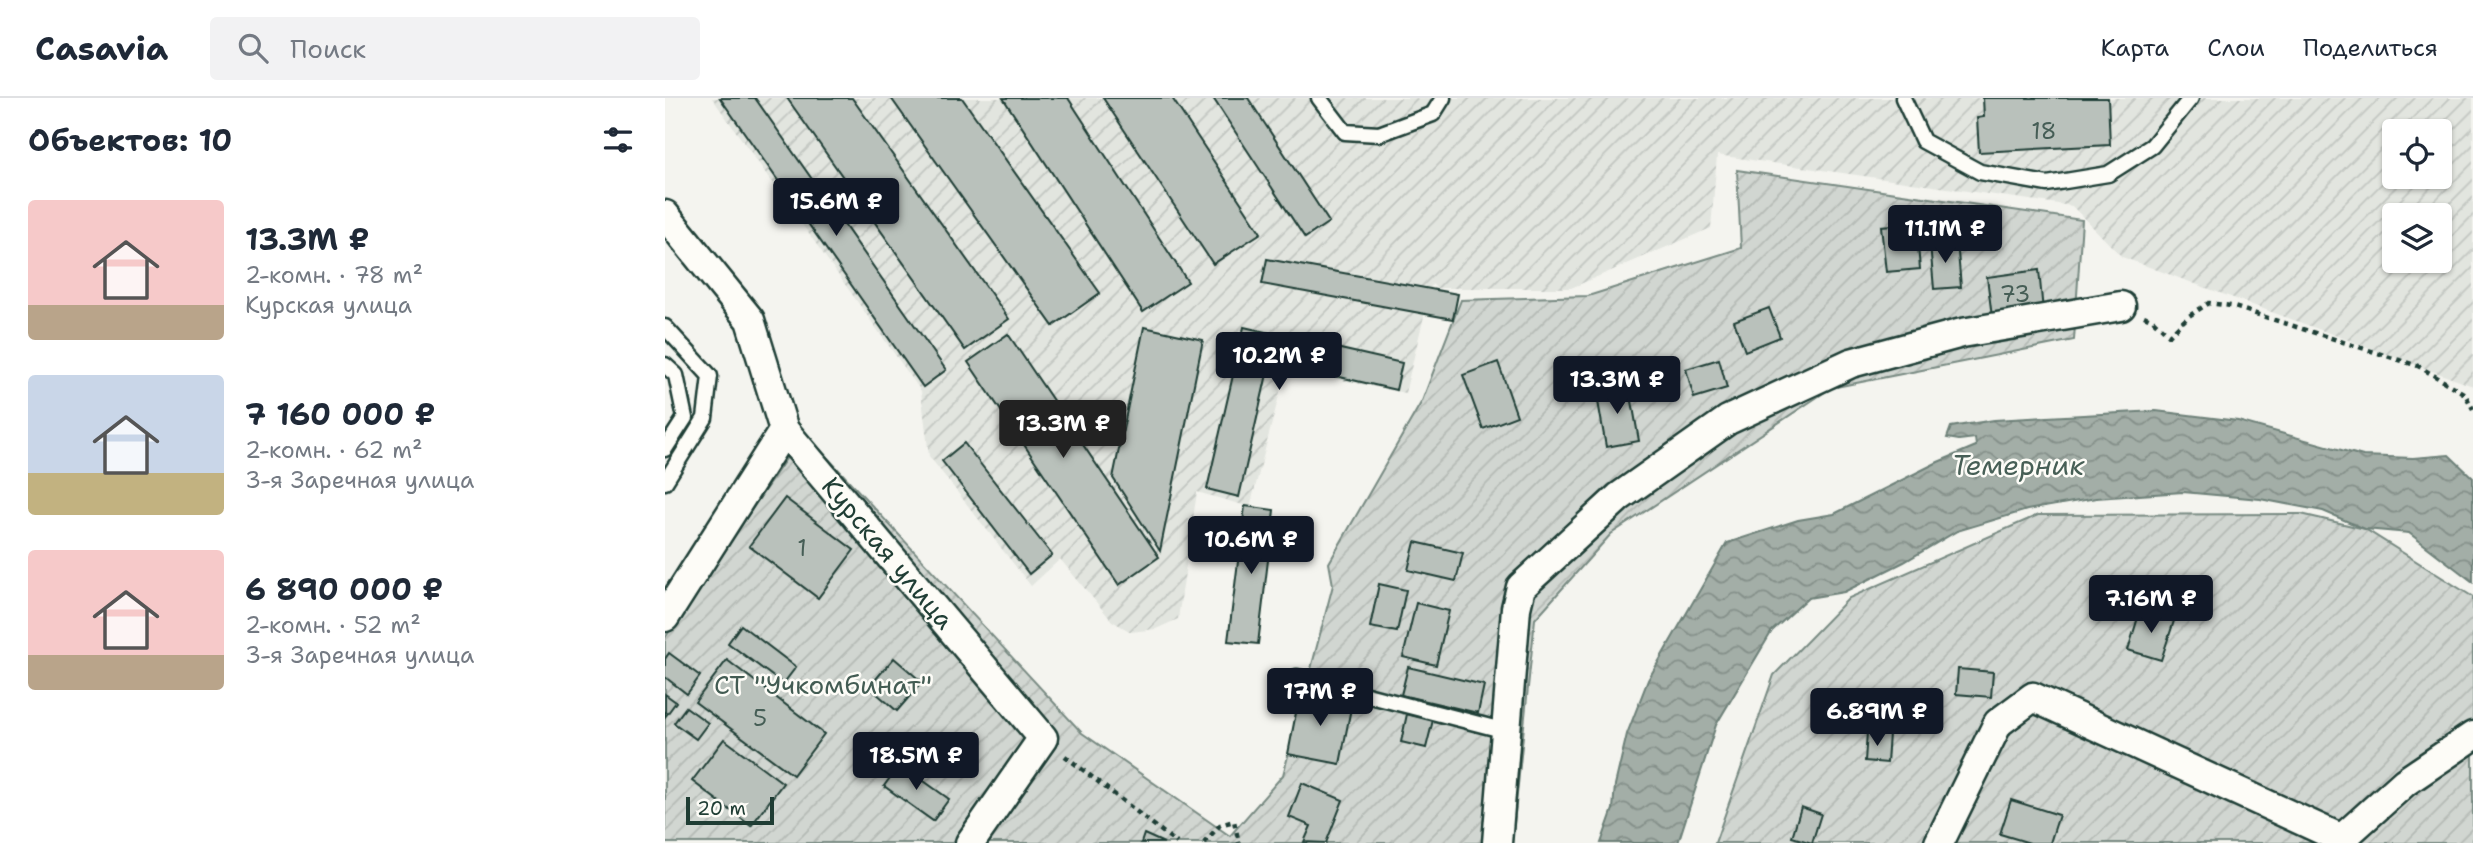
<!DOCTYPE html>
<html lang="ru">
<meta charset="utf-8">
<style>
:root{--surface:#fff;--page:#f2f2f3;--text:#1f2937;--muted:#747a83;--line:#e0e1e3;--accent:#111827}
body{margin:0;font-family:"Shantell Sans",sans-serif;background:var(--page);color:var(--text);height:100vh;display:flex;flex-direction:column;font-size:26px;white-space:nowrap}
*{box-sizing:border-box;margin:0}
p{font-size:23px;color:var(--muted)}
.icon{flex:none;width:38px;height:38px;fill:none;stroke:currentColor;stroke-width:2;stroke-linecap:round;stroke-linejoin:round}
.map{position:relative;flex:1;overflow:hidden}
.details{display:flex;flex-direction:column;background:var(--surface);width:665px}
.details>*{flex:none}
.fabs{position:absolute;left:1717px;top:21px;display:grid;gap:14px}
.fabs a{display:grid;place-items:center;width:70px;height:70px;border-radius:7px;background:var(--surface);box-shadow:0 2px 5px #0004;font-size:35px}
.scale{position:absolute;left:21px;bottom:18px;width:88px;box-sizing:border-box;padding-left:7px;border:4px solid #1f3d34;border-top:0;font-size:19px;line-height:24px;white-space:nowrap;color:#1f3d34;-webkit-text-stroke:5px #fdfcf7;paint-order:stroke}
.price{position:absolute;translate:-50% -60px;padding:0 16px;border-radius:7px;background:var(--accent);color:#fff;font-size:23px;line-height:46px;filter:drop-shadow(0 2px 4px #0008)}
.price::after{content:'';position:absolute;left:50%;top:42px;width:21px;height:16px;margin-left:-10px;background:inherit;clip-path:polygon(0 0,100% 0,50% 100%)}
.price.selected{background:#222;color:#fff}
ul{padding:0;list-style:none}
li{display:flex;align-items:center;gap:21px;height:175px;padding:0 28px}
li span{display:grid;place-items:center;flex:none;width:196px;height:140px;border-radius:7px;color:#555}
li>.icon{margin-inline-start:auto}
span .icon{width:84px;height:84px;fill:#fffc;stroke-width:1}
li b{font-size:30px}
h2{display:flex;justify-content:space-between;align-items:center;height:84px;padding:0 28px;font-size:30px}
header{display:flex;align-items:center;gap:42px;box-sizing:border-box;height:98px;padding:0 35px;background:var(--surface);border-bottom:2px solid var(--line)}
header strong{font-size:33px}
nav{display:flex;gap:38px;margin-inline-start:auto;font-size:24px}
.search{width:490px;height:63px;background:var(--page);display:flex;align-items:center;gap:18px;box-sizing:border-box;padding:0 24px;border-radius:7px;color:var(--muted);font-size:26px}
main{display:flex;flex:1;min-height:0}
.map>svg:first-child{display:block}
.industrial{fill:url(#industrial-furrows);fill-rule:evenodd}
.garden{fill:url(#garden-furrows);stroke:#788a82;stroke-width:2}
.water{fill:url(#water-waves);stroke:#6e8179;stroke-width:2}
.building{fill:#b9c1bb;stroke:#1f3d34;stroke-width:2}
.lines{fill:none;stroke-linecap:round;stroke-linejoin:round}
.service-casing{stroke:#1f3d34;stroke-width:19}
.minor-casing{stroke:#1f3d34;stroke-width:33}
.path{stroke:#1f3d34;stroke-width:4.5;stroke-dasharray:5 5;stroke-linecap:butt}
.service{stroke:#fdfcf7;stroke-width:14}
.minor{stroke:#fdfcf7;stroke-width:28}
.labels{text-anchor:middle;stroke-width:5;stroke-linejoin:round;paint-order:stroke}
.number-label{font-size:23px;fill:#465e56}
.street-label{font-size:26px;fill:#1f3d34;stroke:#fdfcf7}
.park-label{font-size:26px;fill:#435c53;stroke:#fdfcf7}
.water-label{font-size:28px;font-style:italic;fill:#475f56;stroke:#fdfcf7}
</style>
<header>
<strong>Casavia</strong>
<div class="search"><svg class="icon" aria-label="search" viewBox="0 0 24 24"><circle cx="10" cy="10" r="6"/><path d="M15 15l6 6"/></svg>Поиск</div>
<nav><a>Карта</a><a>Слои</a><a>Поделиться</a></nav>
</header>
<main>
<section class="details">
<h2>Объектов: 10<svg class="icon" aria-label="filters" viewBox="0 0 24 24"><path d="M4 7h16M4 17h16"/><circle cx="9" cy="7" r="2"/><circle cx="15" cy="17" r="2"/></svg></h2>
<ul>
<li><span style="background:linear-gradient(#f6c9c9 75%,#b9a48a 0)"><svg class="icon" aria-label="home" viewBox="0 0 24 24"><path d="M3 11l9-7 9 7M6 9v11h12V9"/></svg></span><div><b>13.3M ₽</b><p>2-комн. · 78 m²</p><p>Курская улица</p></div></li>
<li><span style="background:linear-gradient(#c9d6e8 70%,#c2b280 0)"><svg class="icon" aria-label="home" viewBox="0 0 24 24"><path d="M3 11l9-7 9 7M6 9v11h12V9"/></svg></span><div><b>7 160 000 ₽</b><p>2-комн. · 62 m²</p><p>3-я Заречная улица</p></div></li>
<li><span style="background:linear-gradient(#f6c9c9 75%,#b9a48a 0)"><svg class="icon" aria-label="home" viewBox="0 0 24 24"><path d="M3 11l9-7 9 7M6 9v11h12V9"/></svg></span><div><b>6 890 000 ₽</b><p>2-комн. · 52 m²</p><p>3-я Заречная улица</p></div></li>
</ul>
</section>
<div class="map">
<svg width="1808" height="745" viewBox="0 0 1808 745">
<defs>
<pattern id="industrial-furrows" width="10" height="10" patternUnits="userSpaceOnUse" patternTransform="scale(1.75)"><rect width="10" height="10" fill="#e2e5df"/><path d="M-1 1l2-2M0 10L10 0M9 11l2-2" fill="none" stroke="#c1c5c0"/></pattern>
<pattern id="garden-furrows" width="10" height="10" patternUnits="userSpaceOnUse" patternTransform="scale(1.75)"><rect width="10" height="10" fill="#d1d6d1"/><path d="M-1 1l2-2M0 10L10 0M9 11l2-2" fill="none" stroke="#b3b9b4"/></pattern>
<pattern id="water-waves" width="16" height="10" patternUnits="userSpaceOnUse" patternTransform="scale(1.75)"><rect width="16" height="10" fill="#a3aea7"/><path d="M0 5q4-4 8 0t8 0" fill="none" stroke="#848f89"/></pattern>
</defs>
<rect width="100%" height="100%" fill="#f4f4ef"/>
<filter id="ink" filterUnits="userSpaceOnUse"><feTurbulence type="fractalNoise" baseFrequency=".0143" numOctaves="2"/><feDisplacementMap in="SourceGraphic" scale="14" xChannelSelector="R" yChannelSelector="G"/><feConvolveMatrix kernelMatrix="1 2 1 2 8 2 1 2 1" color-interpolation-filters="sRGB"/></filter>
<g filter="url(#ink)">
<path class="industrial" d="M47 0H1808V288L1457 159 1407 108 1052 57 1046 130 906 190H771L767 186 740 295 621 271 585 409 532 394 513 521 491 531 466 534 447 523 395 461 366 488 264 358 256 293ZM1729 33H1774V79H1729ZM1729 117H1774V163H1729Z"/>
<g class="garden">
<path d="M1072 72 1417 122 1409 242 1166 290 946 436 870 521 847 745H0V540L139 334 417 635 565 738 618 677 668 487 664 465 757 303 796 202 923 198 1076 150Z"/>
<path d="M1636 416 1700 431 1808 499V745H1050L1109 577 1184 500 1373 417Z"/>
</g>
<path class="water" d="M1491 313 1573 323 1698 358 1748 360 1784 357 1808 380V484L1744 435 1700 431 1658 413 1595 401 1518 394 1431 400 1362 412 1292 433 1239 464 1179 494 1143 500 1107 533 1051 627 1013 745H936L948 711 950 687 962 636 983 582 1062 445 1133 422 1169 416 1273 364 1311 348 1310 340 1294 342 1282 340 1286 329 1329 322Z"/>
<g class="building">
<path d="M55 0H90L281 272 258 289Z"/>
<path d="M122 0H187L344 221 300 252Z"/>
<path d="M226 0H297L435 195 388 228Z"/>
<path d="M338 0H403L523 184 478 214Z"/>
<path d="M438 0H507L596 135 548 166Z"/>
<path d="M548 0H583L664 124 640 140Z"/>
<path d="M1318 0H1443L1445 47 1314 54 1312 20 1319 19Z"/>
<path d="M1251 125 1255 171 1221 174 1216 128Z"/>
<path d="M1292 143 1296 189 1269 191 1265 145Z"/>
<path d="M602 161 793 196 788 221 597 186Z"/>
<path d="M1374 172 1378 213 1327 219 1322 179Z"/>
<path d="M1104 210 1115 239 1080 253 1069 223Z"/>
<path d="M479 229 538 242 495 453 448 380Z"/>
<path d="M579 229 737 265 731 292 605 263 574 399 542 391Z"/>
<path d="M343 236 494 459 454 487 303 264Z"/>
<path d="M1054 261 1062 290 1029 300 1021 271Z"/>
<path d="M833 264 852 318 818 331 798 277Z"/>
<path d="M964 286 974 343 941 349 931 292Z"/>
<path d="M299 345 387 457 364 476 277 363Z"/>
<path d="M120 400 189 452 153 500 84 448Z"/>
<path d="M580 408 609 412 593 546 563 543Z"/>
<path d="M750 444 798 455 791 483 743 472Z"/>
<path d="M714 486 741 492 732 534 705 529Z"/>
<path d="M751 505 784 513 771 567 738 559Z"/>
<path d="M1475 513 1509 523 1496 562 1463 552Z"/>
<path d="M76 527 131 569 118 586 63 545Z"/>
<path d="M4 555 35 578 22 596 0 579V561Z"/>
<path d="M229 560 257 584 232 613 204 589Z"/>
<path d="M62 562 159 636 128 677 30 604Z"/>
<path d="M743 569 819 587 813 615 736 597Z"/>
<path d="M1293 571 1328 574 1326 599 1291 596Z"/>
<path d="M635 594 687 605 675 666 623 656Z"/>
<path d="M0 596 11 604 0 619Z"/>
<path d="M21 609 43 625 31 641 9 625Z"/>
<path d="M742 616 768 622 761 650 736 644Z"/>
<path d="M1202 634 1224 636 1222 665 1200 663Z"/>
<path d="M59 641 118 685 86 728 27 683Z"/>
<path d="M235 666 284 701 268 723 219 688Z"/>
<path d="M637 685 678 702 661 745 639 744 646 728 624 719Z"/>
<path d="M1346 702 1394 717 1385 745H1365L1335 736Z"/>
<path d="M1136 709 1156 716 1147 745 1127 739Z"/>
<path d="M479 736 499 745H476Z"/>
</g>
<g class="lines">
<g class="service-casing">
<g id="service">
<path d="M654 0 680 34 714 36 768 16 778 0"/>
<path d="M1238 0 1258 43 1315 74 1382 86 1443 76 1487 48 1526 0"/>
<path d="M0 229 45 278 40 320 0 384"/>
<path d="M0 267 11 277 20 320 0 351"/>
<path d="M632 579 841 633"/>
</g>
</g>
<g class="minor-casing">
<g id="minor">
<path d="M0 117 85 222 119 332 378 640 305 745"/>
<path d="M0 519 119 332"/>
<path d="M832 745 851 510 856 489 954 399 1063 322 1186 265 1297 235 1456 208"/>
<path d="M1274 745 1333 625 1368 599 1677 741"/>
<path d="M1672 745 1740 684 1808 638"/>
</g>
</g>
<g class="path">
<path d="M1479 218 1488 222 1504 237 1524 218 1544 205 1566 208 1753 268 1800 296 1808 311"/>
<path d="M400 658 512 745"/>
<path d="M539 745 555 727 569 723 574 745"/>
</g>
<use href="#service" class="service"/>
<use href="#minor" class="minor"/>
</g>
</g>
<g class="labels">
<g class="number-label">
<text x="1379" y="41">18</text>
<text x="1350" y="204">73</text>
<text x="137" y="458">1</text>
<text x="95" y="628">5</text>
</g>
<g class="street-label">
<text transform="translate(223 455) rotate(50)" y="9">Курская улица</text>
</g>
<g class="park-label">
<text x="158" y="596">СТ "Учкомбинат"</text>
</g>
<g class="water-label">
<text x="1353" y="377">Темерник</text>
</g>
</g>
</svg>
<div class="fabs">
<a><svg class="icon" aria-label="locate" viewBox="0 0 24 24"><circle cx="12" cy="12" r="6"/><path d="M12 2v4M12 18v4M2 12h4M18 12h4"/></svg></a>
<a><svg class="icon" aria-label="layers" viewBox="0 0 24 24"><path d="M12 4l9 5-9 5-9-5zM3 14l9 5 9-5"/></svg></a>
</div>
<div class="scale">20 m</div>
<b class="price" style="left:171px;top:140px">15.6M ₽</b>
<b class="price" style="left:1280px;top:167px">11.1M ₽</b>
<b class="price" style="left:614px;top:294px">10.2M ₽</b>
<b class="price" style="left:952px;top:318px">13.3M ₽</b>
<b class="price selected" style="left:398px;top:362px">13.3M ₽</b>
<b class="price" style="left:586px;top:478px">10.6M ₽</b>
<b class="price" style="left:1486px;top:537px">7.16M ₽</b>
<b class="price" style="left:655px;top:630px">17M ₽</b>
<b class="price" style="left:1212px;top:650px">6.89M ₽</b>
<b class="price" style="left:251px;top:694px">18.5M ₽</b>
</div>
</main>
